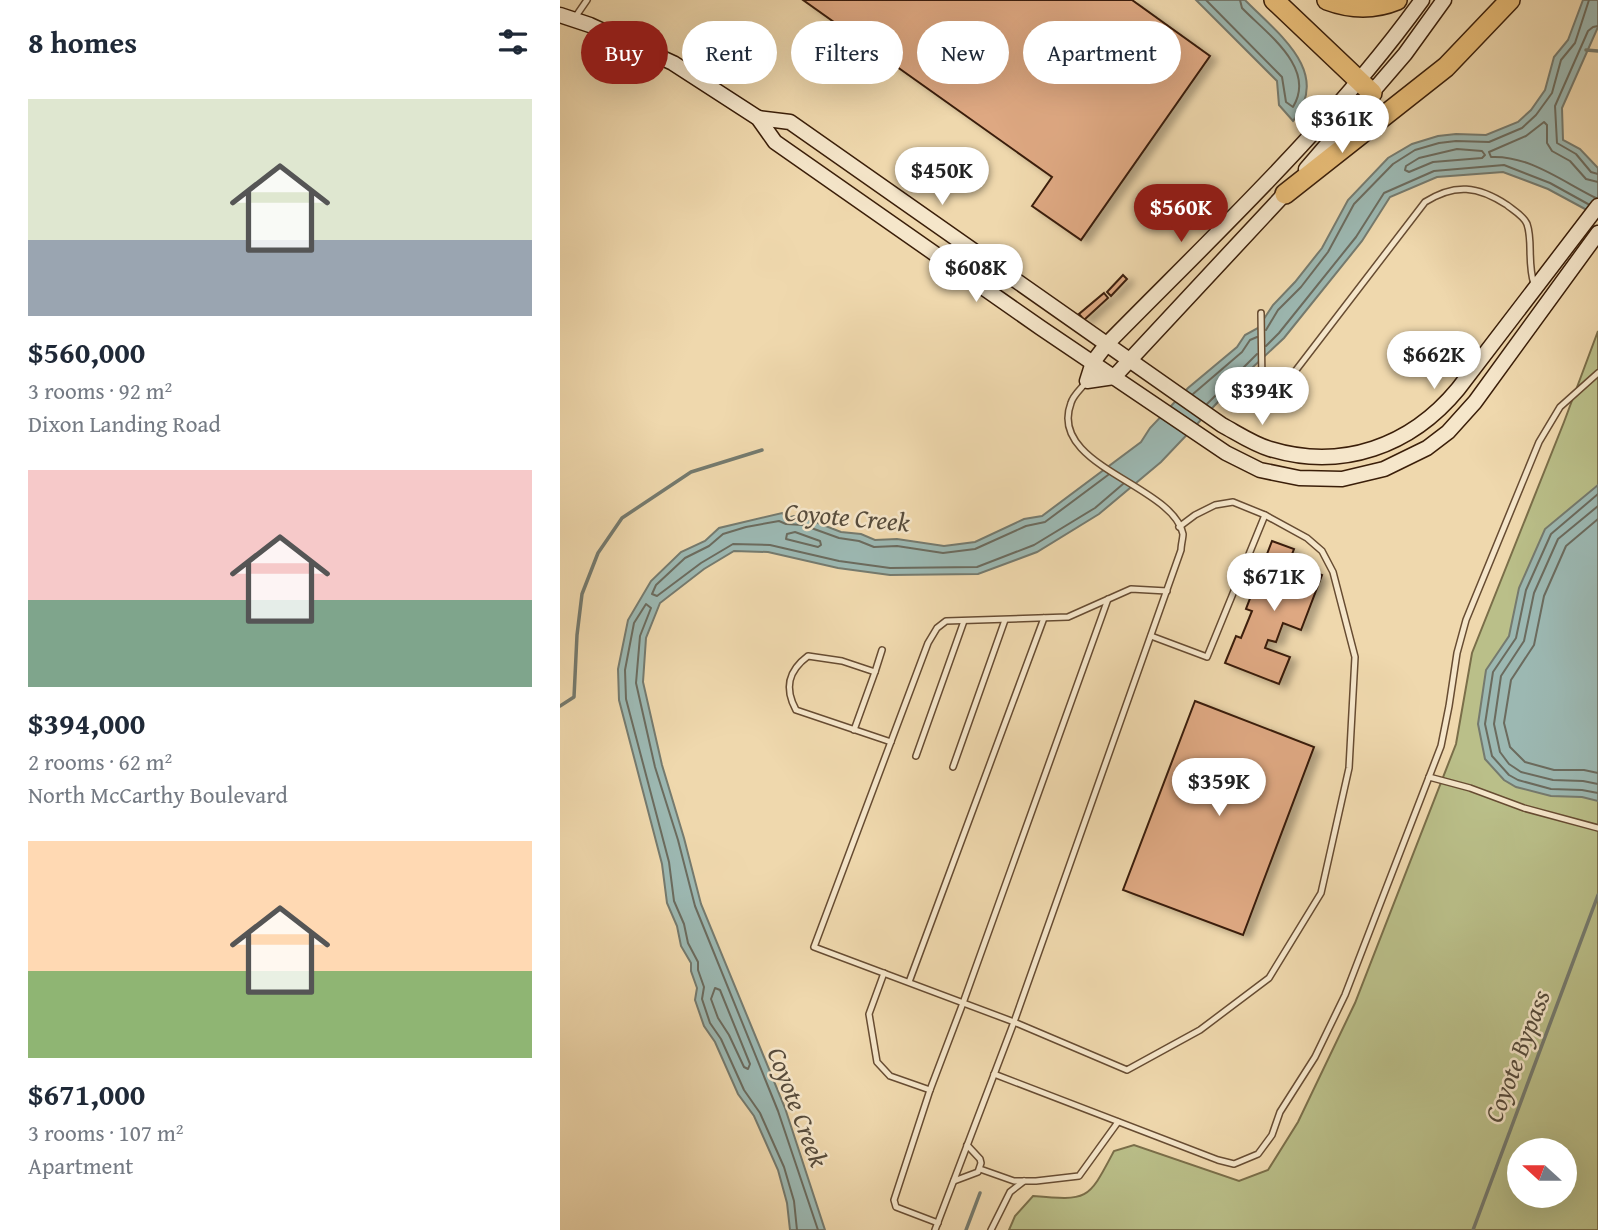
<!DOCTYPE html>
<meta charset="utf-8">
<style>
:root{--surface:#fff;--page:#f2f2f3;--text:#1f2937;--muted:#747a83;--accent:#8f2418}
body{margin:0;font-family:"Gentium Book Plus",serif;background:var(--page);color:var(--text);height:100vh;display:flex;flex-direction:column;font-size:26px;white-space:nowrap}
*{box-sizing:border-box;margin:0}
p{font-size:23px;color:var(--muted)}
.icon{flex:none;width:38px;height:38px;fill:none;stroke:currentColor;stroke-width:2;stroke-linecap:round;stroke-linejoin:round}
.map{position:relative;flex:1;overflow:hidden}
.panel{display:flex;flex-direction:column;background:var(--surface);width:560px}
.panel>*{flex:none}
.top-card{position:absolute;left:21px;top:21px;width:665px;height:63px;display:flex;gap:14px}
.needle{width:46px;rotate:291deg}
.buttons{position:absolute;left:947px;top:1138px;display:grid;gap:14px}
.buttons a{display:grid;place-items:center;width:70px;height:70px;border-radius:50%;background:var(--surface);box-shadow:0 7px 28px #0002;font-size:35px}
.price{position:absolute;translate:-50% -60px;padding:0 16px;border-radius:24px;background:#fff;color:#222;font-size:23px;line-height:46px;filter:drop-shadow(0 2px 4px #0008)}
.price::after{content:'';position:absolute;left:50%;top:42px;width:21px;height:16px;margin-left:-10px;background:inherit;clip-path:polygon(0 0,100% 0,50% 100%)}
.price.current{background:var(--accent);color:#fff}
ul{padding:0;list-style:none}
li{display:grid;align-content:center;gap:14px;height:371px;padding:0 28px}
li span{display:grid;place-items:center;height:217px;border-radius:0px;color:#555}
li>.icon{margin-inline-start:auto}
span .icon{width:126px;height:126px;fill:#fffc;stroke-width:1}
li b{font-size:30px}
h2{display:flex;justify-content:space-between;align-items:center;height:84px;padding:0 28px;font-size:30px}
.pill{padding:0 24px;border-radius:32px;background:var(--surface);box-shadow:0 7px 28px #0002;font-size:24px;line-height:63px}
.pill.current{background:var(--accent);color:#fff}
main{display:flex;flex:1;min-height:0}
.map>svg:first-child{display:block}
.green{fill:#babf89;stroke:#7a6e49;stroke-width:2;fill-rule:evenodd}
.water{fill:#9cb8b2;stroke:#757a6e;stroke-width:2}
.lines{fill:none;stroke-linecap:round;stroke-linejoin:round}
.shore{stroke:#6b6b5e;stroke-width:2}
.stream{stroke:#757a6e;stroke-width:3.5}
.building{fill:#dea882;stroke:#3a1e09;stroke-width:2;filter:url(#shadow)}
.lane-casing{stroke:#674c32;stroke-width:8}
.secondary-casing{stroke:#3a1e09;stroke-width:17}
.highway-casing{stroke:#3a1e09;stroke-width:22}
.lane{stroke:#f5e6ca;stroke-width:5}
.secondary{stroke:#f5e6ca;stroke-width:14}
.highway{stroke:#e8bc76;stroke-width:19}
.labels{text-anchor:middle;stroke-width:5;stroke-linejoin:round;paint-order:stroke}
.water-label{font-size:26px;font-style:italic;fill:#574c3c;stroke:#f5e6ca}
</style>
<main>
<section class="panel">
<h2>8 homes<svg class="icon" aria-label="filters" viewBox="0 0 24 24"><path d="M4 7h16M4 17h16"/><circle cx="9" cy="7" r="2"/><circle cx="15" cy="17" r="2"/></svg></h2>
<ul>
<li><span style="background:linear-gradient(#dfe7d0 65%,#9aa5b1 0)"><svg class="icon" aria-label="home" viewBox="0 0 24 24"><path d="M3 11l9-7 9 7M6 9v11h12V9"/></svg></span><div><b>$560,000</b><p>3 rooms · 92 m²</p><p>Dixon Landing Road</p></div></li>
<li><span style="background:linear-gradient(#f6c9c9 60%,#7fa58c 0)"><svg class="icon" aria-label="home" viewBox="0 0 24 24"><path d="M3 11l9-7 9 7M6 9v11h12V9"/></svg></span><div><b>$394,000</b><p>2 rooms · 62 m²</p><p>North McCarthy Boulevard</p></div></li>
<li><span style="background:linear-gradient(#ffd9b3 60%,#8fb573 0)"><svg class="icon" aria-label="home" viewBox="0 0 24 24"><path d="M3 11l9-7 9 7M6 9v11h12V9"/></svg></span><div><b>$671,000</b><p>3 rooms · 107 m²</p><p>Apartment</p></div></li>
</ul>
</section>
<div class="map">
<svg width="1038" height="1230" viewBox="0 0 1038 1230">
<defs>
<filter id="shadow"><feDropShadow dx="7" dy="4" stdDeviation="3.5" flood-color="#0004"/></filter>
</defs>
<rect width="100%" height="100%" fill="#efd8ad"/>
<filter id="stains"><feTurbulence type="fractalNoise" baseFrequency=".00286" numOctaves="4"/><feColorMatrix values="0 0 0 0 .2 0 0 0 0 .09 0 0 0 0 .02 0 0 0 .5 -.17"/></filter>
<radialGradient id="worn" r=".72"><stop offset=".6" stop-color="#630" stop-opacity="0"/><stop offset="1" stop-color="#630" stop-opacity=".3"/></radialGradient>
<path class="green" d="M1038 331V1230H449L455 1216 473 1196C529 1201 528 1200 554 1151L574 1145 679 1181 708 1170 738 1122 795 1003 896 744 912 653 1004 422ZM959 1150H1004V1195H959Z"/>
<g class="water">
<path d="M636 0H685C717 33 773 72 733 121L719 105 717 81Z"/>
<path d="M1023 0H1038V27L1002 108 1003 140 1020 149 1038 168V216L988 189 943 172 877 177 830 197 802 241 724 338 676 383 601 462 539 514 477 552 418 574 330 575 278 568 208 552 174 551 144 569 100 603 86 638 83 682 102 765 124 838 141 904 225 1108 265 1230H230L227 1203 218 1170 194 1116 178 1094 155 1042 144 1026 135 1000 137 988 131 971V963L121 946 117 926 107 903 102 864 59 700 58 669 68 620 91 581 121 552 145 541 159 528 222 513 227 518 234 516 245 518 281 532 301 534 315 540 337 539 384 546 415 542 464 519 482 516 581 442 590 428 628 388 677 347 685 335 698 328 713 305 735 282 762 248 788 200 828 158 852 144 878 136 896 134 926 135 958 122 971 110 985 90 994 57 1008 40Z"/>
<path d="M1038 485V801L1022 797 991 796 956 787 944 780 925 759 918 724 926 670 949 636 959 588 985 529Z"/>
</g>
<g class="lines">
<g class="shore">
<path d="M646 0 722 77 726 102 733 107C757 68 706 33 682 8L680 0"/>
<path d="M1038 26 1033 27 1028 31 995 106 997 143 1016 154 1031 172 1038 174"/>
<path d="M897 149 922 151 925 155 922 158 873 162 849 172 845 170 846 166 859 158Z"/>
<path d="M1036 198C1003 182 969 155 931 157L929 152 966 136 984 122 987 125V143L992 151 1010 161 1026 179 1038 182"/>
<path d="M706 330 718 310 741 287 768 252 794 204 833 164 855 150 879 143 896 141 929 142 962 128 976 115 992 93 1001 60 1015 43 1029 0"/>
<path d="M706 346 719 333 796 237 824 193 874 171 944 165 990 183 1028 204"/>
<path d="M633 394 682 352 690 340 697 337"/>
<path d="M647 404 697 354"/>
<path d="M548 475 485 522 466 526 415 549 383 553 337 546 314 547 299 541 279 538 243 525 226 524 219 521 186 527 163 534 149 546 125 558 96 585 92 594 97 596 141 563 173 544 210 545 279 561 330 568 417 567 474 545 535 508 563 484"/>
<path d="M1038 494 991 534 966 590 956 638 933 672 925 724 932 756 949 775 958 780 991 789 1022 790 1038 793"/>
<path d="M1038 506 998 539 974 593 964 641 941 676 934 724 940 752 949 764 961 772 993 780 1023 781 1038 784"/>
<path d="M1038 519 1006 546 984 596 974 645 951 680 944 723 950 747 965 762 994 770H1024L1038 773"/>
<path d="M235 532 260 541 261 545 258 547 226 539 227 534Z"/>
<path d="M155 988 160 990 190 1064 188 1069 184 1067 169 1035 158 1018 151 999Z"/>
<path d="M237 1230 234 1201 224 1167 200 1113 184 1090 161 1039 150 1023 142 999 144 987 138 970V962L128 943 124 924 114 901 109 862 66 699 65 670 74 623 86 604 91 608 80 636 76 683 95 767 118 840 135 906 218 1111 258 1230"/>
</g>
<g class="stream">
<path d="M1026 50 1038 51"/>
<path d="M0 706 14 697 17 635 22 594 38 553 62 518 131 472 202 450"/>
<path d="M406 1230 420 1193"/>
<path d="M913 1230 1038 895"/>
</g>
</g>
<g class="building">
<path d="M243 0H572L650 56 521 240 472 206 492 177Z"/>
<path d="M563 275 567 279 551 296 547 292Z"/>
<path d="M544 293 548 298 524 320 519 314Z"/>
<path d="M712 541 734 549 729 562 762 575 741 630 723 623 716 642 708 640 705 648 730 657 719 684 665 663 676 636 681 638 692 611 686 609Z"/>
<path d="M635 701 754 747 683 935 563 890Z"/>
</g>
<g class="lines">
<g class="lane-casing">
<g id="lane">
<path d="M14 19 27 0"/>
<path d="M701 313 702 385 712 391H720L865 202C895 183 918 186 947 205 953 210 964 216 967 224 973 241 967 262 974 284"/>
<path d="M607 591 571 589 508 617 386 621 377 628 368 643 254 947 454 1022 567 1070 640 1030 709 978 761 893 789 768 795 657 773 572 762 551 747 538 705 515 673 502 655 505 635 515 619 527"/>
<path d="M591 636 647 657 705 515"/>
<path d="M315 672 322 650"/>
<path d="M294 730 315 672 282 661 248 656C228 671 224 688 236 710L331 742"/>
<path d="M356 756 404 621"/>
<path d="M393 767 445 620"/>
<path d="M869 777 910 788 964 808 1038 828"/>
<path d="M324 973 309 1014 317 1062 330 1076 370 1090 334 1200 336 1207 378 1223"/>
<path d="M349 982 484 618"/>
<path d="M434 1074 658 1160 674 1164 698 1154 712 1135 720 1112 755 1057 785 995 881 746 889 706 897 653 906 620 979 442 1000 407 1038 373"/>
<path d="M370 1090 403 1003 548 599"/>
<path d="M420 1169 454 1181H476L519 1176 558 1122"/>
<path d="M394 1181 418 1172 421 1163 420 1159 407 1145"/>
<path d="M375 1230 454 1022 621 550C621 545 623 538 623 534 613 485 487 466 511 403 513 395 522 388 527 381"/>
<path d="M431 1230 450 1192 464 1181"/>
</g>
</g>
<g class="secondary-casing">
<g id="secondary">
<path d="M0 15 30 25 113 63 198 118 215 142 481 328 666 453 700 470 739 478 782 479 824 469 867 448 888 432 915 402 1038 233"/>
<path d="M198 118 230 122 662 425C677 433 693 444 710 449 782 471 851 446 898 389L1038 206"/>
<path d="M746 169 845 54 884 0"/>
<path d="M731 187 554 377 527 381 533 362 546 345C655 234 771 126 862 0"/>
</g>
</g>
<g class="highway-casing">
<g id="highway">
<path d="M714 0 812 93"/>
<path d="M767 0C791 9 813 10 837 0"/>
<path d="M725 194 886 67 950 0"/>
</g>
</g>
<use href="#lane" class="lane"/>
<use href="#secondary" class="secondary"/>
<use href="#highway" class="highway"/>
</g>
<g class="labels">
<g class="water-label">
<text transform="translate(287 517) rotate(5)" y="9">Coyote Creek</text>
<text transform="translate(957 1056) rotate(-69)" y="9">Coyote Bypass</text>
<text transform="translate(238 1107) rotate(69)" y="9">Coyote Creek</text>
</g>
</g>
<rect width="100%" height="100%" filter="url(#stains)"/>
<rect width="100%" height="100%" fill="url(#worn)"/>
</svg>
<div class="buttons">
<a><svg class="needle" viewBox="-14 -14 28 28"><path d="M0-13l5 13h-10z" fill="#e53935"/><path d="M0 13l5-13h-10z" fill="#747a83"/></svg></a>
</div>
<b class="price" style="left:782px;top:155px">$361K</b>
<b class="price" style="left:382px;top:207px">$450K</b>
<b class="price current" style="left:621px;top:244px">$560K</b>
<b class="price" style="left:416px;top:304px">$608K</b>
<b class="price" style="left:874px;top:391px">$662K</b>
<b class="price" style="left:702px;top:427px">$394K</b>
<b class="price" style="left:714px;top:613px">$671K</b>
<b class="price" style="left:659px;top:818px">$359K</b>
<div class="top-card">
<a class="pill current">Buy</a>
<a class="pill">Rent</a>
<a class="pill">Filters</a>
<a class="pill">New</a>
<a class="pill">Apartment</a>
</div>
</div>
</main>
